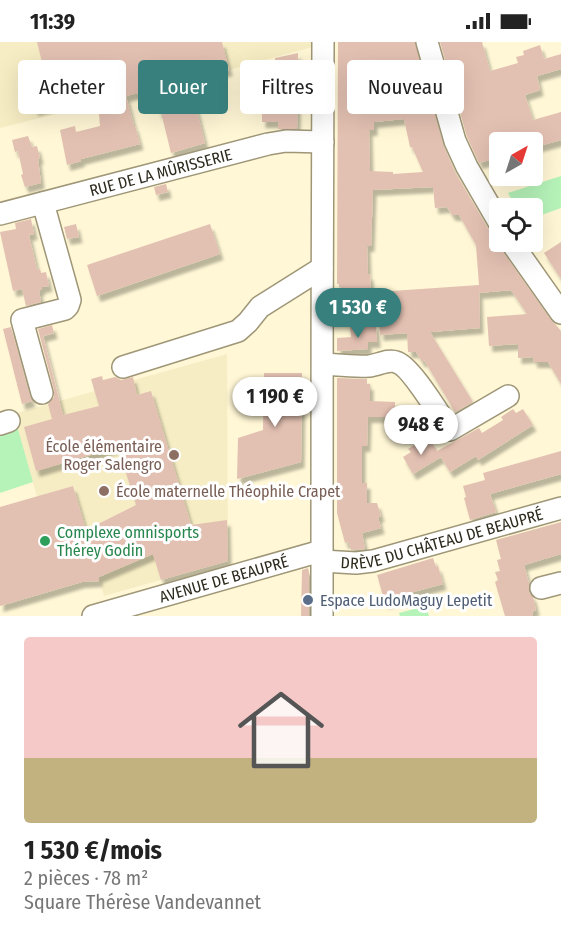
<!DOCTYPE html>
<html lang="fr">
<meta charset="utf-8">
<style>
:root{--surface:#fff;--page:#f6f6f6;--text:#222;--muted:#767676;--line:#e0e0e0;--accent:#38807d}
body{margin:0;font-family:"Fira Sans Condensed",sans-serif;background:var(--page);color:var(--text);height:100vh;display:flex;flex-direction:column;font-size:22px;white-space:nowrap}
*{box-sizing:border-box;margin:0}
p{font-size:20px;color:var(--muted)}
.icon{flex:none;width:33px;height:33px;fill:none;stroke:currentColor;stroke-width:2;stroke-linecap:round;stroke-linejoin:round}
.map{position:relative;height:574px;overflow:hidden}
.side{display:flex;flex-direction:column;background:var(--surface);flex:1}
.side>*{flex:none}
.hud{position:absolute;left:18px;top:18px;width:525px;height:54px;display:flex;gap:12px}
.needle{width:39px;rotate:39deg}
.buttons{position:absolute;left:489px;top:90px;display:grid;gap:12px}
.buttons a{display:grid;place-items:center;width:54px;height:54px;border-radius:6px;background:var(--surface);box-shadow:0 6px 24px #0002;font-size:30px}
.price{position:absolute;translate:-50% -51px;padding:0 14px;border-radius:21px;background:#fff;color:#222;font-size:20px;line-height:39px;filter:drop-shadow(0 2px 3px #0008)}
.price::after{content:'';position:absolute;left:50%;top:36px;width:18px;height:14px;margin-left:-9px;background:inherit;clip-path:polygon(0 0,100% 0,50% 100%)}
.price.selected{background:var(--accent);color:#fff}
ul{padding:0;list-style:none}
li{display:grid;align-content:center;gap:12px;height:318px;padding:0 24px}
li+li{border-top:2px solid var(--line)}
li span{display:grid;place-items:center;height:186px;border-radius:6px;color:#555}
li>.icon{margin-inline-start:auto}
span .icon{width:108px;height:108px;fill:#fffc;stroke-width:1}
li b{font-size:26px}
.chip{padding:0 21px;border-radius:6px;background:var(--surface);box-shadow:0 6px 24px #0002;font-size:21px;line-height:54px}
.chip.selected{background:var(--accent);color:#fff}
.status{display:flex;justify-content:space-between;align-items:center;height:42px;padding:0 30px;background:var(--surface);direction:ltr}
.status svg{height:16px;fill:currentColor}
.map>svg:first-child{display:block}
.built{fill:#f6edc4}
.green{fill:#b6f3b9}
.building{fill:#e3c1b2;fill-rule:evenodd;filter:url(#shadow)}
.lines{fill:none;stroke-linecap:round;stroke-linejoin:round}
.minor-casing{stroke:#9e9677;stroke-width:24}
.minor{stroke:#fff;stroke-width:21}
.education-dot{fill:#8d6e63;stroke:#fff;stroke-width:2}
.leisure-dot{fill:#2e9e5b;stroke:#fff;stroke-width:2}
.service-dot{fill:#5c6f8a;stroke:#fff;stroke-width:2}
.labels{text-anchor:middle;stroke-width:6;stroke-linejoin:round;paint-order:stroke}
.street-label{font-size:16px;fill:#2e2b1e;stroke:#fff}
.education-label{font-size:16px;fill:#785e54;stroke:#fff;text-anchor:end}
.leisure-label{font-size:16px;fill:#27864d;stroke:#fff;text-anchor:start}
.service-label{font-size:16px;fill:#4e5e75;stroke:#fff;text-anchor:start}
</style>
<div class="status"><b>11:39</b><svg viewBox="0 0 49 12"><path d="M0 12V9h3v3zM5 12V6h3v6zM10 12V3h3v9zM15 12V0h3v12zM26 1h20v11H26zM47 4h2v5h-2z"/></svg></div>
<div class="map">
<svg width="561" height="574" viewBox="0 0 561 574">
<defs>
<filter id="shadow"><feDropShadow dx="3.5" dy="6" stdDeviation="1.5" flood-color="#0004"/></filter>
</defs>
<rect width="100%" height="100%" fill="#fff7d5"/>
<g class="built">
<path d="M0 0H316V4L229 28 0 86Z"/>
<path d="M227 312 228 519 104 554 73 444 37 455 13 372Z"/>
</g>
<g class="green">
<path d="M561 134V166L533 176 532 166H516L508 151Z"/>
<path d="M17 384 33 440 0 451V388Z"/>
<path d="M426 564 429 574H400L399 571Z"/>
</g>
<g class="building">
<path d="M37 0H222L229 28 189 38 205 101 171 111 161 70 159 71 153 47 126 54 134 84H135L140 102 81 117V119L67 123 60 88 75 84 76 90 100 84 98 60H96L93 47 70 53 71 59 35 68 25 29 43 24Z"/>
<path d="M338 0H415L443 102 455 130 489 188 498 201 501 207 551 278 556 283 561 289V342L548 320H534L533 315 518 316V302L489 304 487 275 527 272 511 248 479 251V245L480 286 430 290 473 360 455 370 424 318 422 320 416 310H408L407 291 380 293 377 250 479 243 476 203 459 173H452L447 165 435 166 433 145 373 148 371 204H367L368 233 370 232 371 251 342 253V245H339V242H337ZM404 77 410 105H412L423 130 393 132V130L370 129 369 88H374V80Z"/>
<path d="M440 0H482L490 29 518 21 516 15 524 13 523 9 540 3 544 17 561 12V27L537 34 540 48 525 53 533 78 561 70V98L532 106V100H500V115L479 121 467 95Z"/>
<path d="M298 11 297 87H278V80H262V24H275V16Z"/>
<path d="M28 94 32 105 37 104 40 116 38 117 41 141 25 145 21 133 23 132 18 109 15 110 12 98Z"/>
<path d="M166 142 168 150 156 153 154 145Z"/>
<path d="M31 177 34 192 29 193 37 228 40 227 41 231 46 230 49 244 42 245V247L39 248 41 260 26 264 22 247 13 249 0 190 16 187 15 181Z"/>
<path d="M76 182 79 195 67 197 64 185Z"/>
<path d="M210 182 220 212 97 254 87 223Z"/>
<path d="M561 200V237L544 211Z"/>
<path d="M52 283 54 291 43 294 63 373 99 364 91 337 102 334 103 338 115 335 121 338 133 335 137 353 151 349 191 483 227 478 228 519 161 538 153 512 99 535V539L82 540 0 564V465L73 444 86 488 136 463 118 405 36 429 24 385 52 377 48 362 54 355V348L38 287Z"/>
<path d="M376 283 377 300H368V307L337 309V296L351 295 350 285Z"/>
<path d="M11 285 30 354 32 359 22 362 3 287Z"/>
<path d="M264 331H302L301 420 237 437 238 396 263 388Z"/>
<path d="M337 336 367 337V342H370V359L395 360V375H368L367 404H362V441H367V461H377L381 474 378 475 381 486 362 491 365 507 351 508 349 500 345 501 337 471Z"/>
<path d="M513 367 516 371 523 367 533 383 478 418 476 414 450 430 437 409 479 386 482 391 503 378 501 375Z"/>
<path d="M430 398 441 415 413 432 403 415 411 410 408 407 421 399 423 403Z"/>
<path d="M561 409V432L490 452 496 470 470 478 464 456 466 455 463 444 485 438 483 431Z"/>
<path d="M561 480V512L524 523 529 542V550L533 555 536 568 532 570 533 574H505L495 540 498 538 495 530 500 529 497 518 501 517 496 498Z"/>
<path d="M433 516 436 525 438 524 443 542 406 552 407 555 385 561 377 533Z"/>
<path d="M308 526 309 530V574H301L302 528Z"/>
</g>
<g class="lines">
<g class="minor-casing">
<g id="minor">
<path d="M427 0 455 99 467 125 500 182"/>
<path id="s1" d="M0 172 268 102 286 99 323 100"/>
<path d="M511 200 561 271"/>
<path d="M323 322C338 323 354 325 369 324 378 323 388 317 396 320 410 323 441 375 450 388L508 354"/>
<path d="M123 325 238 289 248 280 260 265 322 226"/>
<path d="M42 351 22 278 65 267 68 264 70 258 43 161"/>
<path d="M0 382 9 379"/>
<path id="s2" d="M322 519 356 521 373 519 561 466"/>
<path d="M541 546 561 541"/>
<path id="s3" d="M93 574 321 509"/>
<path d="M322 574C321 383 323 191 323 0"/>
</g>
</g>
<use href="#minor" class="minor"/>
</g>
<g class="education-dot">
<circle cx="174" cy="413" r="6"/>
<circle cx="104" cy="449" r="6"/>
</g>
<circle class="leisure-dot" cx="45" cy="499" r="6"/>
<circle class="service-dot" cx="308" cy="558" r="6"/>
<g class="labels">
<g class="street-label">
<text dy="6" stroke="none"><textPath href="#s1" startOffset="166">RUE DE LA MÛRISSERIE</textPath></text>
<text dy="6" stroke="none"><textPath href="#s2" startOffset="123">DRÈVE DU CHÂTEAU DE BEAUPRÉ</textPath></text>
<text dy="6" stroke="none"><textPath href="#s3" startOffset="136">AVENUE DE BEAUPRÉ</textPath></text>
</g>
<g class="education-label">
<text x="162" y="410">École élémentaire<tspan x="162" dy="18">Roger Salengro</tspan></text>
<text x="116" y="455" text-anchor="start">École maternelle Théophile Crapet</text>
</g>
<g class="leisure-label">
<text x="57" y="496">Complexe omnisports<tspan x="57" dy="18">Thérey Godin</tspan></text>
</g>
<g class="service-label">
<text x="320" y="564">Espace LudoMaguy Lepetit</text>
</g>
</g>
</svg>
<div class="buttons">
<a><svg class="needle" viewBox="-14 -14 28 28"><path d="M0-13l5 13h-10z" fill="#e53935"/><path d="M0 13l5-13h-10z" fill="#767676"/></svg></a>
<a><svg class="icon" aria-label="locate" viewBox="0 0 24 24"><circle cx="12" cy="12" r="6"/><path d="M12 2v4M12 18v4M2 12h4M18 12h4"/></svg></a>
</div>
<b class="price selected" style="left:358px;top:297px">1 530 €</b>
<b class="price" style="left:275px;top:386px">1 190 €</b>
<b class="price" style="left:421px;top:414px">948 €</b>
<div class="hud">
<a class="chip">Acheter</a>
<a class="chip selected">Louer</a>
<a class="chip">Filtres</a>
<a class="chip">Nouveau</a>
</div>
</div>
<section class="side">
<ul>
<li><span style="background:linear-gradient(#f6c9c9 65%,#c2b280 0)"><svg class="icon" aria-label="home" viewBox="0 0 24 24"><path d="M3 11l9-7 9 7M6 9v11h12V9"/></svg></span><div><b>1 530 €/mois</b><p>2 pièces · 78 m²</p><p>Square Thérèse Vandevannet</p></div></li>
</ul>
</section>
